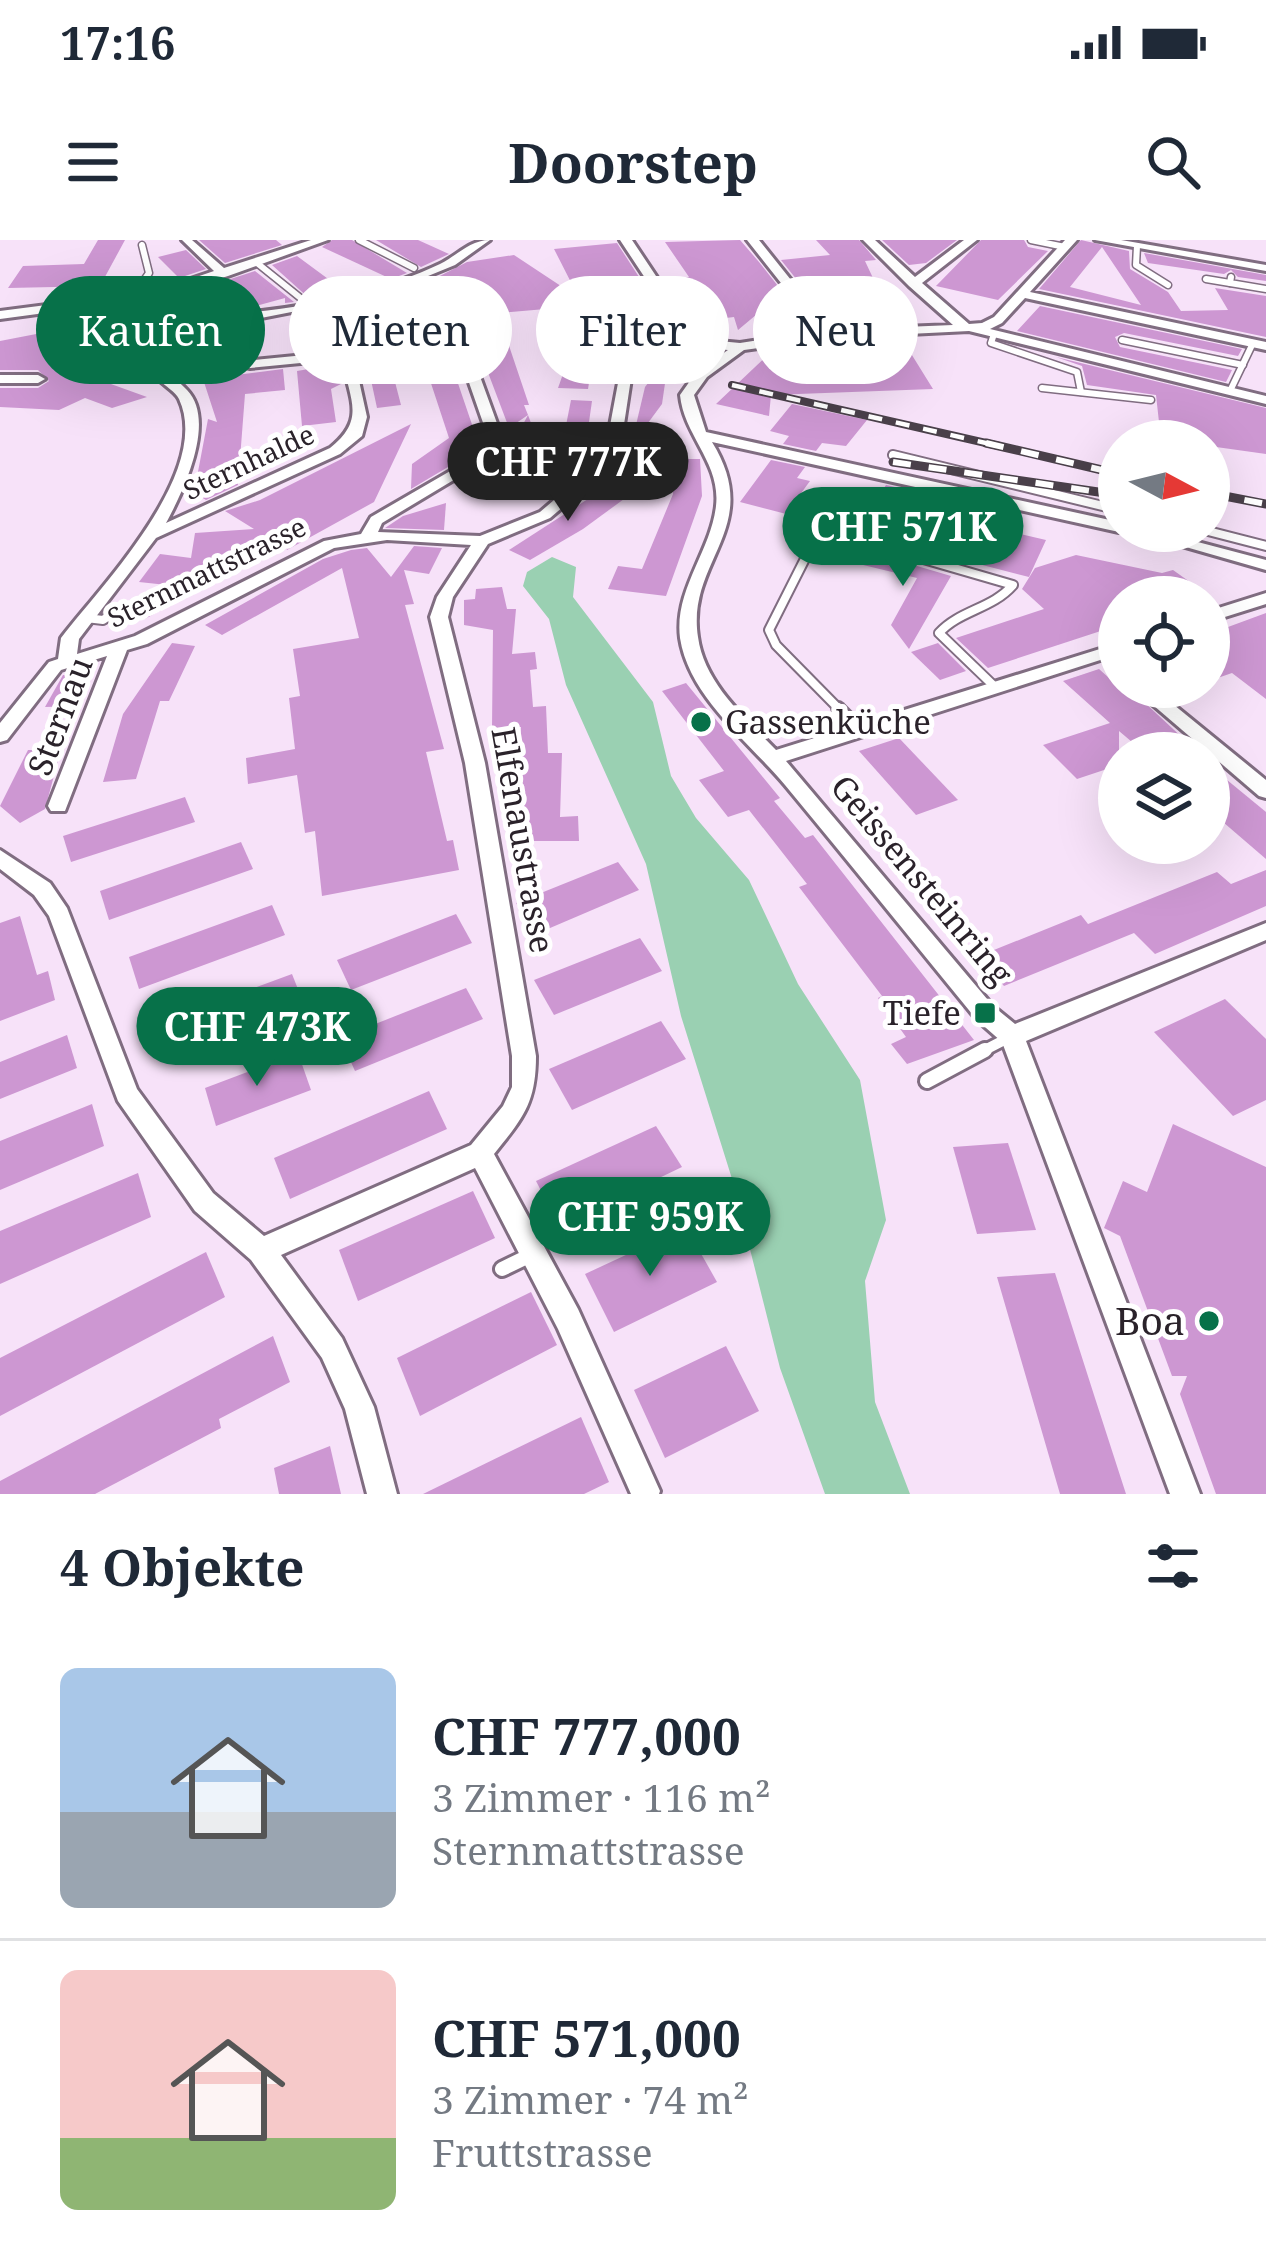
<!DOCTYPE html>
<html lang="de">
<meta charset="utf-8">
<style>
:root{--surface:#fff;--page:#f6f6f7;--text:#1f2937;--muted:#747a83;--line:#e0e1e3;--accent:#077149}
body{margin:0;font-family:"Noto Serif",serif;background:var(--page);color:var(--text);height:100vh;display:flex;flex-direction:column;font-size:45px;white-space:nowrap}
*{box-sizing:border-box;margin:0}
p{font-size:39px;color:var(--muted)}
.icon{flex:none;width:66px;height:66px;fill:none;stroke:currentColor;stroke-width:2;stroke-linecap:round;stroke-linejoin:round}
.map{position:relative;height:1254px;overflow:hidden}
.sheet{display:flex;flex-direction:column;background:var(--surface);flex:1}
.sheet>*{flex:none}
.top-card{position:absolute;left:36px;top:36px;width:1194px;height:108px;display:flex;gap:24px}
.needle{width:78px;rotate:97deg}
.controls{position:absolute;left:1098px;top:180px;display:grid;gap:24px}
.controls a{display:grid;place-items:center;width:132px;height:132px;border-radius:50%;background:var(--surface);box-shadow:0 12px 48px #0002;font-size:60px}
.price{position:absolute;translate:-50% -102px;padding:0 27px;border-radius:42px;background:var(--accent);color:#fff;font-size:39px;line-height:78px;filter:drop-shadow(0 3px 6px #0008)}
.price::after{content:'';position:absolute;left:50%;top:72px;width:36px;height:27px;margin-left:-18px;background:inherit;clip-path:polygon(0 0,100% 0,50% 100%)}
.price.current{background:#222;color:#fff}
ul{padding:0;list-style:none}
li{display:flex;align-items:center;gap:36px;height:300px;padding:0 60px}
li+li{border-top:3px solid var(--line)}
li span{display:grid;place-items:center;flex:none;width:336px;height:240px;border-radius:18px;color:#555}
li>.icon{margin-inline-start:auto}
span .icon{width:144px;height:144px;fill:#fffc;stroke-width:1}
li b{font-size:51px}
h2{display:flex;justify-content:space-between;align-items:center;height:144px;padding:0 60px;font-size:51px}
.pill{padding:0 42px;border-radius:54px;background:var(--surface);box-shadow:0 12px 48px #0002;font-size:42px;line-height:108px}
.pill.current{background:var(--accent);color:#fff}
.status{display:flex;justify-content:space-between;align-items:center;height:84px;padding:0 60px;background:var(--surface);direction:ltr}
.status svg{height:33px;fill:currentColor}
header{display:flex;justify-content:space-between;align-items:center;height:156px;padding:0 60px;background:var(--surface);font-size:54px;font-weight:700}
.map>svg:first-child{display:block}
.green{fill:#9ad0b2}
.building{fill:#cd97d2;fill-rule:evenodd}
.lines{fill:none;stroke-linecap:round;stroke-linejoin:round}
.lane-far3-casing{stroke:#806d81;stroke-width:9}
.lane-far2-casing{stroke:#806d81;stroke-width:12}
.lane-far1-casing{stroke:#806d81;stroke-width:16}
.lane-casing{stroke:#806d81;stroke-width:20}
.street-casing{stroke:#806d81;stroke-width:6}
.lane-far3{stroke:#fff;stroke-width:6}
.lane-far2{stroke:#fff;stroke-width:8}
.lane-far1{stroke:#fff;stroke-width:10}
.lane{stroke:#fff;stroke-width:14}
.street{fill:#fff;fill-rule:evenodd}
.rail-far1-casing{stroke:#4a404a;stroke-width:8}
.rail-casing{stroke:#4a404a;stroke-width:9}
.rail-far1{stroke:#fff;stroke-width:4.5;stroke-dasharray:14;stroke-linecap:butt}
.rail{stroke:#fff;stroke-width:6;stroke-dasharray:18;stroke-linecap:butt}
.poi-dot{fill:#077149;stroke:#fff;stroke-width:4.5}
.labels{text-anchor:middle;stroke-width:10;stroke-linejoin:round;paint-order:stroke}
.far-street-label{font-size:27px;fill:#2a222a;stroke:#fff}
.street-label{font-size:33px;fill:#2a222a;stroke:#fff}
.poi-label{font-size:33px;fill:#2a222a;stroke:#fff;text-anchor:start}
.near-poi-label{font-size:39px;fill:#2a222a;stroke:#fff;text-anchor:end}
</style>
<div class="status"><b>17:16</b><svg viewBox="0 0 49 12"><path d="M0 12V9h3v3zM5 12V6h3v6zM10 12V3h3v9zM15 12V0h3v12zM26 1h20v11H26zM47 4h2v5h-2z"/></svg></div>
<header><svg class="icon" aria-label="menu" viewBox="0 0 24 24"><path d="M4 6h16M4 12h16M4 18h16"/></svg>Doorstep<svg class="icon" aria-label="search" viewBox="0 0 24 24"><circle cx="10" cy="10" r="6"/><path d="M15 15l6 6"/></svg></header>
<div class="map">
<svg width="1266" height="1254" viewBox="0 0 1266 1254">
<rect width="100%" height="100%" fill="#f7e2f9"/>
<path class="green" d="M552 317 576 327 573 357 653 462 671 536 696 578 749 640 798 744 860 840 886 980 865 1041 875 1162 910 1254H825L780 1128 733 942 681 776 646 624 566 445 549 379 523 346 527 332Z"/>
<g class="building">
<path d="M98 0H125L100 46 8 48 23 26 84 24Z"/>
<path d="M199 0H276L282 5 225 23Z"/>
<path d="M332 0H352L407 33 391 39 322 7Z"/>
<path d="M376 0H418L449 14 421 27Z"/>
<path d="M740 0 759 22 811 88 768 94 792 68 780 55 738 90 734 77 692 82 664 40 689 37 665 2Z"/>
<path d="M816 0H859L876 20 865 21 894 83 833 85 781 20 830 15Z"/>
<path d="M882 0H957L926 23 909 25Z"/>
<path d="M981 0H1024L1028 7 1048 11 998 60 936 46Z"/>
<path d="M1081 0 1129 11 1130 29 1168 52 1181 71 1228 70 1215 48 1266 56V97L1039 49ZM1102 7 1141 65 1070 47Z"/>
<path d="M617 3 652 57 633 59 641 88H633L637 100 577 104 586 89 561 90 557 68 498 73 529 165H524L528 175 509 188 467 77 452 83 440 76 460 71V62L412 61 403 55 467 22 514 15 579 58 554 9Z"/>
<path d="M186 10 206 29 179 38 158 17Z"/>
<path d="M1144 13 1266 35V41L1238 37 1231 30 1224 34 1148 23Z"/>
<path d="M297 16 339 47 346 52 310 59 272 25Z"/>
<path d="M255 31 294 62 285 63V58L248 68 221 70V64L202 69 200 49Z"/>
<path d="M361 63 373 91 382 90 385 103 320 109 318 97 350 94 344 66Z"/>
<path d="M1040 66 1242 109 1238 116 1124 93 1115 97 1120 107 1232 130 1226 142 1017 91Z"/>
<path d="M88 84 99 116 72 130 147 157 112 168 85 158 59 170 0 167V148H38L49 141 38 130H0V101Z"/>
<path d="M902 99 933 149 771 155 769 176 716 164 773 110Z"/>
<path d="M448 114 480 208 411 249 412 224 449 198 422 116Z"/>
<path d="M669 116 662 164 631 206 645 147Z"/>
<path d="M1056 117 1266 168V214L1209 206V201L1161 200 1156 155 1087 145 1082 126Z"/>
<path d="M389 119 401 165 377 168 371 140 364 141 359 122Z"/>
<path d="M568 120 592 124 588 149 558 148Z"/>
<path d="M338 124 343 143 331 149 336 182 302 186 297 131Z"/>
<path d="M283 129 285 150 245 154 238 245 206 260 193 252 210 244 197 237 208 179 217 182 203 139Z"/>
<path d="M571 160 592 161 583 224 559 221Z"/>
<path d="M792 164 867 180 846 206 822 203 816 211 783 204 789 196 770 191Z"/>
<path d="M528 175 545 220 516 217 547 247 520 255 499 229Z"/>
<path d="M411 184 374 262 287 310 284 303 145 379 126 368 167 345 139 342 160 314 191 318 195 293 254 289 225 271 260 260Z"/>
<path d="M670 219H700L702 256 666 356 608 349 618 326 642 329 673 254Z"/>
<path d="M771 220 805 227 797 238 810 241 788 271 797 260 865 277 886 245 1015 274 1007 291 1046 300 1029 337 740 262Z"/>
<path d="M608 246 624 259 583 289 530 320 509 310Z"/>
<path d="M446 263 444 290 385 288 403 276Z"/>
<path d="M839 303 951 336 909 409 891 385 917 338 830 317Z"/>
<path d="M414 306 442 308 429 334 404 330 414 364 405 365 444 509 426 512 447 601 453 600 459 630 322 656 315 591 305 593 297 535 248 544 246 518 295 509 289 458 300 456 293 409 359 398 342 328 222 395 205 385 323 319 351 310 367 308 391 337Z"/>
<path d="M1076 315 1162 333 1173 330 1211 357H1119V385L988 428 956 398 1044 369 1022 349 1035 328Z"/>
<path d="M502 347 507 369H516L512 414 535 412 537 429 530 430 533 467 546 466 548 513H562L560 577 578 576 579 601H516L521 487 492 488 493 390 464 385V360L475 359 476 349Z"/>
<path d="M1266 373V459L1232 433 1209 441V394Z"/>
<path d="M172 403 195 406 169 461H160L136 539 103 542 123 474Z"/>
<path d="M938 403 966 431 940 440 911 412Z"/>
<path d="M1099 429 1119 447H1128L1187 502 1145 513 1119 491V525L1077 539 1043 505 1110 483 1063 441Z"/>
<path d="M92 434 78 466 45 467 63 435Z"/>
<path d="M686 443 780 558 774 561 805 598 813 595 974 800 907 824 891 804 906 797 878 758 882 756 799 647 807 644 749 570 728 577 699 540 724 531 662 451Z"/>
<path d="M899 498 958 560 916 575 859 511Z"/>
<path d="M28 510H61L45 569 20 583 0 566Z"/>
<path d="M1221 535 1266 572V619L1209 570V540Z"/>
<path d="M185 557 195 582 71 622 63 596Z"/>
<path d="M241 602 253 629 109 680 100 651Z"/>
<path d="M618 622 639 650 536 694 516 663Z"/>
<path d="M1266 630V666L1155 714 1134 693 1004 746 979 716 1081 675 1088 684 1217 632 1231 644Z"/>
<path d="M272 665 285 695 139 749 129 717Z"/>
<path d="M456 674 472 703 351 750 337 720Z"/>
<path d="M20 676 37 735 48 731 55 760 0 781V683Z"/>
<path d="M640 698 662 731 554 775 534 740Z"/>
<path d="M292 734 305 767 169 817 159 783Z"/>
<path d="M466 748 483 779 355 831 340 798Z"/>
<path d="M1225 759 1266 799V860L1233 876 1154 792Z"/>
<path d="M661 781 686 819 572 870 549 829Z"/>
<path d="M67 795 77 828 0 859V822Z"/>
<path d="M298 813 311 850 216 886 205 848Z"/>
<path d="M429 851 447 889 290 959 274 918Z"/>
<path d="M92 864 104 906 0 950V901Z"/>
<path d="M1173 884 1266 927V1254H1216L1180 1154 1187 1136H1172L1120 996 1104 988 1123 941 1147 952Z"/>
<path d="M656 886 682 927 559 986 536 941Z"/>
<path d="M1008 903 1036 990 977 994 953 907Z"/>
<path d="M138 933 151 977 0 1044V991Z"/>
<path d="M473 951 495 998 358 1061 339 1010Z"/>
<path d="M686 987 717 1042 614 1092 585 1034Z"/>
<path d="M206 1012 225 1057 0 1176V1118Z"/>
<path d="M1055 1033 1094 1155 1126 1254H1060L997 1037Z"/>
<path d="M531 1052 557 1105 420 1176 397 1118Z"/>
<path d="M273 1096 290 1142 219 1179 221 1188 95 1254H0V1241Z"/>
<path d="M726 1106 759 1171 665 1218 634 1150Z"/>
<path d="M581 1177 609 1242 584 1254H423Z"/>
<path d="M330 1206 341 1254H279L274 1228Z"/>
</g>
<g class="lines">
<g class="lane-far3-casing">
<g id="lane-far3">
<path d="M359 0 414 28"/>
<path d="M1031 0 1065 7"/>
<path d="M1137 6 1136 25 1168 45"/>
<path d="M257 23 303 60"/>
<path d="M1231 37 1230 43 1266 49"/>
<path d="M1206 39 1230 43"/>
<path d="M130 60 149 33 142 5"/>
<path d="M994 94 991 103 1077 132 1081 152"/>
<path d="M1122 100 1243 125"/>
<path d="M684 118 675 134 695 142"/>
<path d="M163 139 220 128"/>
<path d="M1042 148 1151 160"/>
<path d="M1230 151 1253 103"/>
</g>
</g>
<g class="lane-far2-casing">
<g id="lane-far2">
<path d="M893 215 1119 270"/>
<path d="M1208 291 1266 306"/>
<path d="M86 378 103 380 118 370"/>
<path d="M841 471 776 405 769 390 820 289 1013 345C992 369 960 370 939 393L995 447"/>
</g>
</g>
<g class="lane-far1-casing">
<g id="lane-far1">
<path d="M838 468 859 489"/>
<path d="M979 813 1012 796"/>
</g>
</g>
<g class="lane-casing">
<g id="lane">
<path d="M927 841 985 810"/>
<path d="M502 1029 535 1013"/>
</g>
</g>
<g class="street-casing">
<g id="street">
<path d="M182 0H192L224 28 311 0H328L228 36 157 58 124 62 128 80C206 77 285 73 361 53 388 45 415 36 440 24 458 15 470 0 490 0L455 25 389 52 411 66 456 64 458 67 452 71 409 74 378 55 261 78 131 87C143 116 166 128 187 150 217 181 183 252 166 283L330 208C366 179 350 161 342 119L250 128 245 127V121L448 101 470 109 502 197 497 214 382 283 378 292 480 296 540 272 595 225 609 191 621 127 649 106 686 100 620 0H632L698 99 740 103 819 91 747 0H759L831 90 953 85 909 46 863 0H875L915 37 964 0H977L922 43 969 84 982 83 994 77 1065 0H1077L1030 52 1266 102V110L1025 58 1002 83 990 89 1266 156V164L969 91 828 98 744 110 707 137 694 155 706 192 1119 282V291H1122L1119 292 712 202C765 288 686 320 698 397 704 443 746 479 776 510L1119 403V414L786 521 993 766 1015 784 1266 683V700L1026 801 1200 1254H1170L1002 802 977 780C913 702 850 623 785 545 749 502 689 457 680 398 674 350 711 311 716 266 721 223 684 196 680 155L697 131 728 110C684 105 668 104 632 132L623 191 606 230 550 278 488 304 453 357 448 377 485 523 536 816C536 863 523 878 494 914L578 1069 660 1251 659 1254H631L558 1089 475 928 281 1015 342 1098 374 1167 397 1254H367L345 1169 322 1118 251 1020 195 971 118 861 49 676 34 655 0 629V610L50 643 67 668 137 849 213 953 264 996 471 905 503 866 512 847V816L465 523 430 377 437 357 471 305 387 300 334 308 147 404 127 410 65 571H51L48 566 107 416 61 430 7 500 0 502V483L49 422 58 419 61 398C101 346 213 232 179 159 176 152 165 146 159 140 134 119 118 96 112 64L0 79V71L155 51 214 31ZM448 109 458 111 488 197 483 212 371 277 361 294 324 301 135 396 77 414 79 399 156 298 340 214 362 196 367 177 354 118Z"/>
<path d="M1095 0H1121L1266 25V31Z"/>
<path d="M0 135H38L45 139 38 143H0Z"/>
<path d="M1130 291H1156L1266 320V330Z"/>
<path d="M1266 353V364L1209 382V371Z"/>
<path d="M1132 447H1152L1266 540V558L1259 556Z"/>
</g>
</g>
<use href="#lane-far3" class="lane-far3"/>
<use href="#lane-far2" class="lane-far2"/>
<use href="#lane-far1" class="lane-far1"/>
<use href="#lane" class="lane"/>
<use href="#street" class="street"/>
<g class="rail-far1-casing">
<path id="rail-far1" d="M732 145 999 206"/>
</g>
<g class="rail-casing">
<g id="rail">
<path d="M986 203 1119 234"/>
<path d="M893 222 1119 255"/>
<path d="M1209 253 1266 264"/>
</g>
</g>
<use href="#rail-far1" class="rail-far1"/>
<use href="#rail" class="rail"/>
</g>
<g class="poi-dot">
<circle cx="701" cy="482" r="12"/>
<rect x="973" y="761" width="24" height="24" rx="6"/>
<circle cx="1209" cy="1081" r="12"/>
</g>
<g class="labels">
<g class="far-street-label">
<text transform="translate(249 223) rotate(-25)" y="9">Sternhalde</text>
<text transform="translate(207 333) rotate(-26)" y="9">Sternmattstrasse</text>
</g>
<g class="street-label">
<text transform="translate(60 476) rotate(-69)" y="12">Sternau</text>
<text transform="translate(523 600) rotate(80)" y="12">Elfenaustrasse</text>
<text transform="translate(922 640) rotate(50)" y="12">Geissensteinring</text>
</g>
<g class="poi-label">
<text x="725" y="494">Gassenküche</text>
<text x="961" y="785" text-anchor="end">Tiefe</text>
</g>
<g class="near-poi-label">
<text x="1185" y="1095">Boa</text>
</g>
</g>
</svg>
<div class="controls">
<a><svg class="needle" viewBox="-14 -14 28 28"><path d="M0-13l5 13h-10z" fill="#e53935"/><path d="M0 13l5-13h-10z" fill="#747a83"/></svg></a>
<a><svg class="icon" aria-label="locate" viewBox="0 0 24 24"><circle cx="12" cy="12" r="6"/><path d="M12 2v4M12 18v4M2 12h4M18 12h4"/></svg></a>
<a><svg class="icon" aria-label="layers" viewBox="0 0 24 24"><path d="M12 4l9 5-9 5-9-5zM3 14l9 5 9-5"/></svg></a>
</div>
<b class="price current" style="left:568px;top:284px">CHF 777K</b>
<b class="price" style="left:903px;top:349px">CHF 571K</b>
<b class="price" style="left:257px;top:849px">CHF 473K</b>
<b class="price" style="left:650px;top:1039px">CHF 959K</b>
<div class="top-card">
<a class="pill current">Kaufen</a>
<a class="pill">Mieten</a>
<a class="pill">Filter</a>
<a class="pill">Neu</a>
</div>
</div>
<section class="sheet">
<h2>4 Objekte<svg class="icon" aria-label="filters" viewBox="0 0 24 24"><path d="M4 7h16M4 17h16"/><circle cx="9" cy="7" r="2"/><circle cx="15" cy="17" r="2"/></svg></h2>
<ul>
<li><span style="background:linear-gradient(#a9c7e8 60%,#9aa5b1 0)"><svg class="icon" aria-label="home" viewBox="0 0 24 24"><path d="M3 11l9-7 9 7M6 9v11h12V9"/></svg></span><div><b>CHF 777,000</b><p>3 Zimmer · 116 m²</p><p>Sternmattstrasse</p></div></li>
<li><span style="background:linear-gradient(#f6c9c9 70%,#8fb573 0)"><svg class="icon" aria-label="home" viewBox="0 0 24 24"><path d="M3 11l9-7 9 7M6 9v11h12V9"/></svg></span><div><b>CHF 571,000</b><p>3 Zimmer · 74 m²</p><p>Fruttstrasse</p></div></li>
</ul>
</section>
